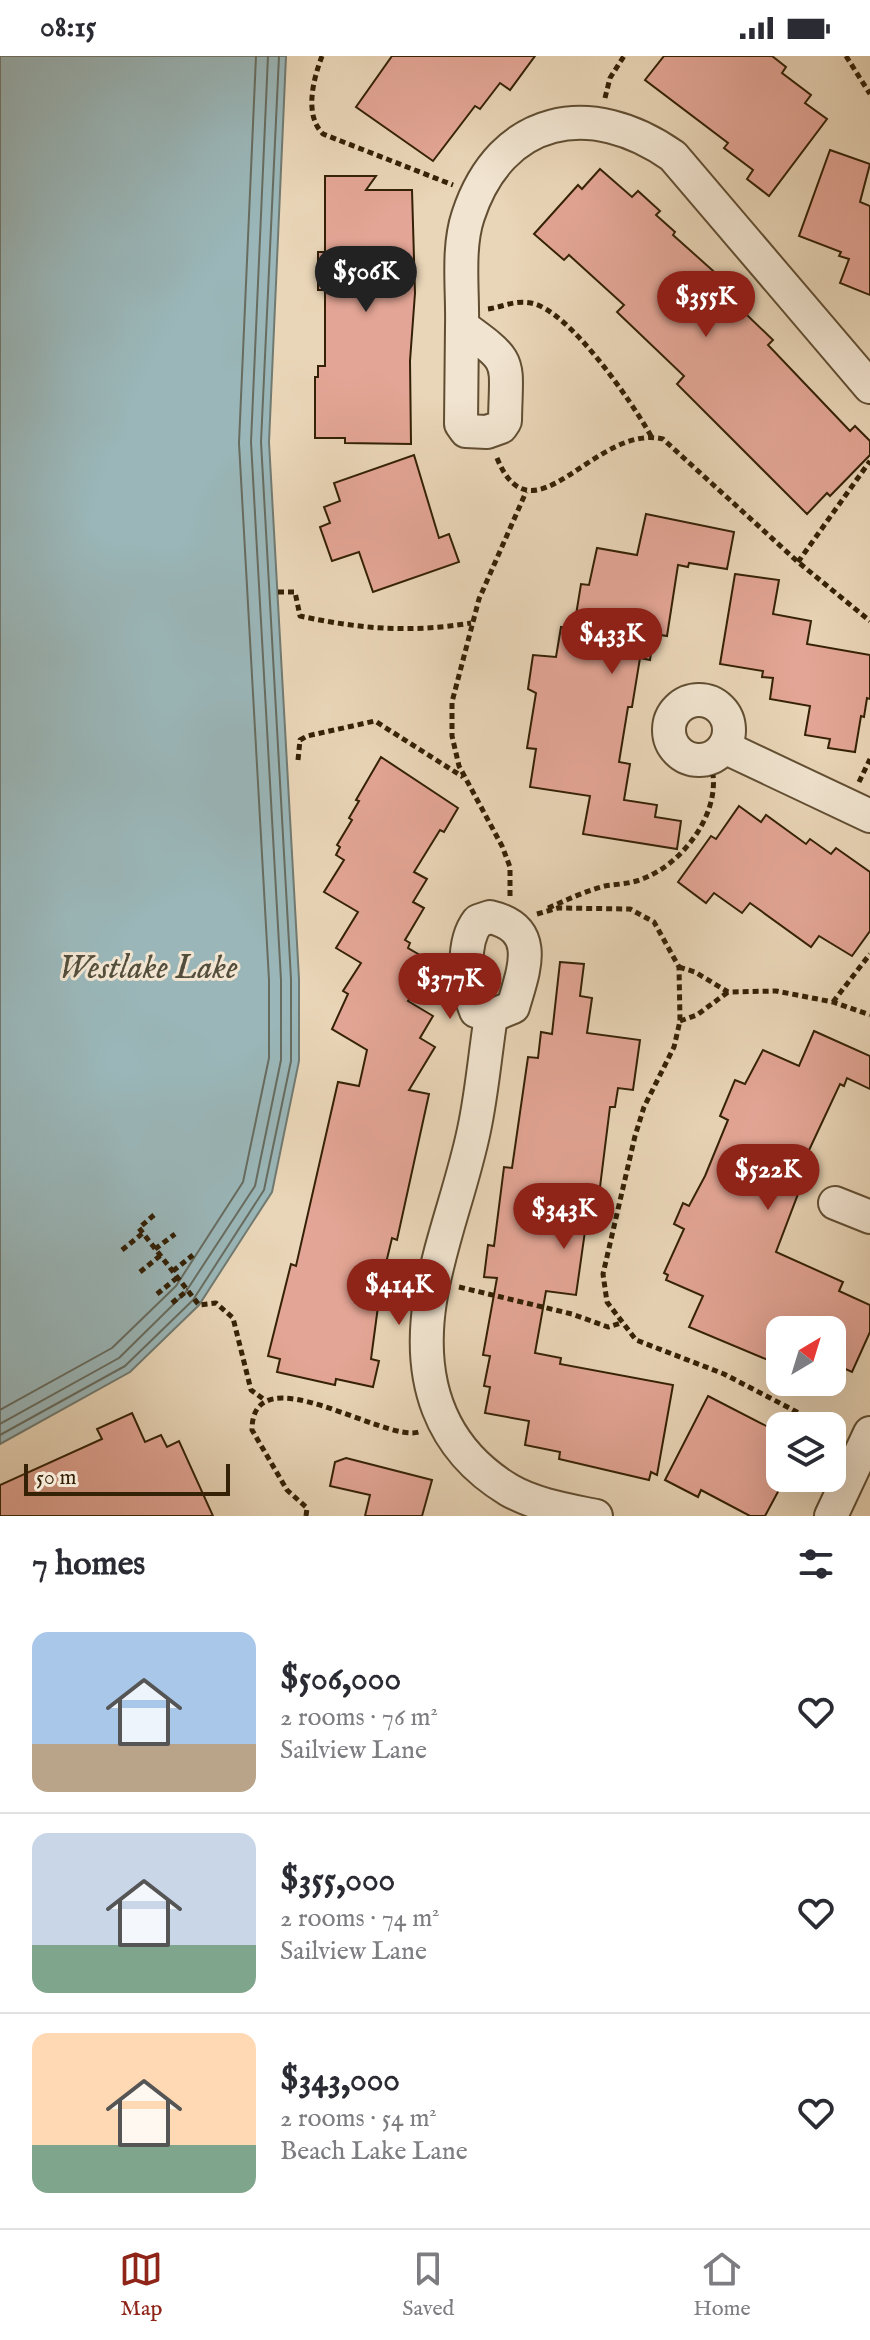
<!DOCTYPE html>
<meta charset="utf-8">
<style>
:root{--surface:#fff;--page:#f2f2f3;--text:#2b2b33;--muted:#7c7c81;--line:#e1e1e2;--accent:#8f2418}
body{margin:0;font-family:"IM FELL English",serif;background:var(--page);color:var(--text);height:100vh;display:flex;flex-direction:column;font-size:30px;white-space:nowrap}
*{box-sizing:border-box;margin:0}
p{font-size:26px;color:var(--muted)}
.icon{flex:none;width:44px;height:44px;fill:none;stroke:currentColor;stroke-width:2;stroke-linecap:round;stroke-linejoin:round}
.map{position:relative;height:1460px;overflow:hidden}
.panel{display:flex;flex-direction:column;background:var(--surface);flex:1}
.panel>*{flex:none}
.needle{width:52px;rotate:38deg}
.buttons{position:absolute;left:766px;top:1260px;display:grid;gap:16px}
.buttons a{display:grid;place-items:center;width:80px;height:80px;border-radius:16px;background:var(--surface);box-shadow:0 8px 32px #0002;font-size:40px}
.scale{position:absolute;left:24px;bottom:20px;width:206px;box-sizing:border-box;padding-left:8px;border:4px solid #342106;border-top:0;font-size:22px;line-height:28px;white-space:nowrap;color:#342106;-webkit-text-stroke:6px #f1e4d0;paint-order:stroke}
.price{position:absolute;translate:-50% -68px;padding:0 18px;border-radius:28px;background:var(--accent);color:#fff;font-size:26px;line-height:52px;filter:drop-shadow(0 2px 4px #0008)}
.price::after{content:'';position:absolute;left:50%;top:48px;width:24px;height:18px;margin-left:-12px;background:inherit;clip-path:polygon(0 0,100% 0,50% 100%)}
.price.active{background:#222;color:#fff}
ul{padding:0;list-style:none}
li{display:flex;align-items:center;gap:24px;height:200px;padding:0 32px}
li+li{border-top:2px solid var(--line)}
li span{display:grid;place-items:center;flex:none;width:224px;height:160px;border-radius:16px;color:#555}
li>.icon{margin-inline-start:auto}
span .icon{width:96px;height:96px;fill:#fffc;stroke-width:1}
li b{font-size:34px}
h2{display:flex;justify-content:space-between;align-items:center;height:96px;padding:0 32px;font-size:34px}
.status{display:flex;justify-content:space-between;align-items:center;height:56px;padding:0 40px;background:var(--surface);direction:ltr}
.status svg{height:22px;fill:currentColor}
.menu{display:flex;justify-content:space-around;align-items:center;height:112px;border-top:2px solid var(--line);background:var(--surface);font-size:22px;color:var(--muted)}
.menu a{display:grid;justify-items:center;gap:4px}
.menu .active{color:var(--accent)}
.map>svg:first-child{display:block}
.water{fill:#9ab6b8;stroke:#717a71;stroke-width:2}
.lines{fill:none;stroke-linecap:round;stroke-linejoin:round}
.shore{stroke:#676c5f;stroke-width:2}
.building{fill:#e3a595;stroke:#342106;stroke-width:2}
.minor-casing{stroke:#614e32;stroke-width:36}
.path{stroke:#342106;stroke-width:5;stroke-dasharray:6 4;stroke-linecap:butt}
.minor{stroke:#f1e4d0;stroke-width:32}
.labels{text-anchor:middle;stroke-width:6;stroke-linejoin:round;paint-order:stroke}
.water-label{font-size:34px;font-style:italic;fill:#534e3b;stroke:#f1e4d0}
</style>
<div class="status"><b>08:15</b><svg viewBox="0 0 49 12"><path d="M0 12V9h3v3zM5 12V6h3v6zM10 12V3h3v9zM15 12V0h3v12zM26 1h20v11H26zM47 4h2v5h-2z"/></svg></div>
<div class="map">
<svg width="870" height="1460" viewBox="0 0 870 1460">
<rect width="100%" height="100%" fill="#e9d5b7"/>
<filter id="stains"><feTurbulence type="fractalNoise" baseFrequency=".0025" numOctaves="4"/><feColorMatrix values="0 0 0 0 .2 0 0 0 0 .09 0 0 0 0 .02 0 0 0 .5 -.17"/></filter>
<radialGradient id="worn" r=".72"><stop offset=".6" stop-color="#630" stop-opacity="0"/><stop offset="1" stop-color="#630" stop-opacity=".3"/></radialGradient>
<path class="water" d="M0 0H286L269 386 299 923V1005L272 1136 199 1249 130 1316 0 1388Z"/>
<g class="lines">
<g class="shore">
<path d="M0 1354 112 1292 176 1230 243 1126 269 1002V924L239 387 256 0"/>
<path d="M0 1368 119 1302 185 1237 255 1130 281 1004V924L251 386 268 0"/>
<path d="M0 1379 125 1310 193 1244 264 1134 291 1005V923L261 386 279 0"/>
</g>
</g>
<g class="building">
<path d="M392 0H535L510 34 500 27 480 53 475 50 433 105 356 51Z"/>
<path d="M664 0H772L786 11 782 17 811 39 805 47 827 63 769 140 747 123 753 114 724 92 728 87 645 24Z"/>
<path d="M830 94 870 108 860 146 870 150V239L840 227 849 203 839 200 841 196 799 180Z"/>
<path d="M600 113 632 141 638 135 660 155 656 159 675 176 673 179 730 230 724 237 773 284 768 289 850 375 855 370 870 385V399L830 440 827 437 807 458 677 328 684 320 617 256 624 249 569 199 564 204 534 178 578 129 582 133Z"/>
<path d="M325 120H376L366 134H412L415 237 410 305 411 388 345 387V382H315V321H318V310H325V234H318V196H325Z"/>
<path d="M414 399 439 482 449 478 459 506 373 536 359 496 332 505 320 471 330 467 324 451 340 445 334 427Z"/>
<path d="M646 458 734 476 727 513 689 507 688 511 678 509 667 580 654 578 650 604 640 602 632 651H628L619 706 630 708 624 744 657 749 655 761 681 765 677 793 583 778 590 740 530 731 536 693 527 692 536 637 528 633 533 599 556 601 561 571 566 572 568 564 575 565 581 528 589 529 597 492 637 499Z"/>
<path d="M735 518 779 524 773 558 811 565 807 588 870 599V643L867 642 864 661 861 660 855 696 828 692 830 683 805 679 810 650 770 643 773 622 762 621 763 615 720 608Z"/>
<path d="M381 701 458 752 444 776 440 774 414 816 427 823 413 846 424 852 405 884 410 887 408 892 432 906 408 945 433 960 420 982 435 991 409 1034 429 1038 397 1184 392 1182 381 1228 371 1303 379 1305 373 1331 336 1323 335 1329 277 1316 280 1303 268 1300 291 1208 296 1210 338 1026 359 1030 367 994 332 973 348 938 343 935 361 907 336 892 358 856 324 836 344 804 336 799 340 791 337 789 352 764 349 762 359 745 356 744Z"/>
<path d="M739 750 761 766 766 759 806 788 810 783 831 798 836 792 870 816V875L852 900 819 880 811 891 750 847 742 857 714 837 706 847 678 826 711 780 716 783Z"/>
<path d="M560 906 584 908 580 940 592 942 587 977 640 984 633 1034 618 1032 615 1051H610L596 1163 587 1161 576 1239 546 1235 535 1297 561 1302 560 1308 673 1329 657 1419 651 1416 649 1424 559 1403 560 1396 525 1389 529 1365 485 1357 490 1331 484 1330 490 1300 483 1299 497 1222 484 1221 488 1189 494 1190 504 1111 512 1112 528 1001 538 1002 541 976 552 978Z"/>
<path d="M814 975 870 1000V1033L847 1022 844 1030 840 1028 803 1107 809 1109 776 1196 843 1226 839 1235 870 1249V1276L852 1316 832 1307V1274H780V1309L689 1271 703 1240 666 1224 668 1219 664 1217 684 1173 674 1168 683 1147 689 1150 705 1120 728 1064 720 1060 735 1024 745 1028 763 994 799 1010Z"/>
<path d="M708 1340 780 1377V1432L765 1460H750L701 1434 698 1441 665 1424Z"/>
<path d="M132 1357 145 1386 161 1379 167 1391 179 1385 213 1460H0V1429L102 1383 97 1373Z"/>
<path d="M346 1402 432 1424 422 1460H365L370 1439 330 1430 335 1406Z"/>
</g>
<g class="lines">
<g class="minor-casing">
<g id="minor">
<path d="M462 270C514 308 506 302 505 365L501 371 487 376 466 375 461 368 462 270C463 235 457 193 468 160 501 59 591 42 673 100L870 331"/>
<circle cx="699" cy="674" r="30"/>
<path d="M724 691 870 760"/>
<path d="M490 861C541 873 524 913 513 951L491 960 476 955C465 930 461 887 478 865Z"/>
<path d="M491 960C485 998 482 1037 474 1074 462 1132 439 1188 430 1245 418 1323 438 1391 509 1434 535 1449 567 1454 596 1460"/>
<path d="M835 1147 870 1161"/>
<path d="M831 1460 870 1377"/>
</g>
</g>
<g class="path">
<path d="M322 0C313 24 304 59 323 78L453 129"/>
<path d="M846 0 870 38"/>
<path d="M605 42 610 22 624 0"/>
<path d="M488 253C503 251 514 244 531 247 569 254 632 346 651 380"/>
<path d="M497 402C533 491 595 367 663 383L798 506 870 565"/>
<path d="M798 506 870 405"/>
<path d="M278 536H295L300 560C360 573 410 577 471 567"/>
<path d="M298 704 300 684 307 680 375 665 463 721"/>
<path d="M859 726 870 703"/>
<path d="M510 840V811L502 790 459 710 452 680V646L479 543 526 436"/>
<path d="M548 852C567 844 585 835 605 830 617 828 630 828 642 823 681 809 718 761 713 719"/>
<path d="M537 858 558 852 630 853 654 866 679 911 680 965 674 991 644 1051 635 1080 603 1218 607 1246 636 1284 724 1318 824 1370"/>
<path d="M679 911 695 916 728 936 776 935 833 946 870 959"/>
<path d="M833 946 870 898"/>
<path d="M680 965 697 959 728 936"/>
<path d="M154 1159 139 1172 199 1249 216 1247 233 1262 251 1334 266 1345"/>
<path d="M155 1193 175 1178"/>
<path d="M122 1194 143 1177"/>
<path d="M173 1215 193 1199"/>
<path d="M140 1216 161 1199"/>
<path d="M459 1231 572 1258 608 1271 621 1267"/>
<path d="M157 1238 178 1221"/>
<path d="M172 1247 188 1234"/>
<path d="M306 1460 307 1452 287 1434 252 1374C252 1296 384 1387 419 1376"/>
</g>
<use href="#minor" class="minor"/>
</g>
<g class="labels">
<g class="water-label">
<text x="148" y="922">Westlake Lake</text>
</g>
</g>
<rect width="100%" height="100%" filter="url(#stains)"/>
<rect width="100%" height="100%" fill="url(#worn)"/>
</svg>
<div class="buttons">
<a><svg class="needle" viewBox="-14 -14 28 28"><path d="M0-13l5 13h-10z" fill="#e53935"/><path d="M0 13l5-13h-10z" fill="#7c7c81"/></svg></a>
<a><svg class="icon" aria-label="layers" viewBox="0 0 24 24"><path d="M12 4l9 5-9 5-9-5zM3 14l9 5 9-5"/></svg></a>
</div>
<div class="scale">50 m</div>
<b class="price active" style="left:366px;top:258px">$506K</b>
<b class="price" style="left:706px;top:283px">$355K</b>
<b class="price" style="left:612px;top:620px">$433K</b>
<b class="price" style="left:450px;top:965px">$377K</b>
<b class="price" style="left:768px;top:1156px">$522K</b>
<b class="price" style="left:564px;top:1195px">$343K</b>
<b class="price" style="left:399px;top:1271px">$414K</b>
</div>
<section class="panel">
<h2>7 homes<svg class="icon" aria-label="filters" viewBox="0 0 24 24"><path d="M4 7h16M4 17h16"/><circle cx="9" cy="7" r="2"/><circle cx="15" cy="17" r="2"/></svg></h2>
<ul>
<li><span style="background:linear-gradient(#a9c7e8 70%,#b9a48a 0)"><svg class="icon" aria-label="home" viewBox="0 0 24 24"><path d="M3 11l9-7 9 7M6 9v11h12V9"/></svg></span><div><b>$506,000</b><p>2 rooms · 76 m²</p><p>Sailview Lane</p></div><svg class="icon" aria-label="heart" viewBox="0 0 24 24"><path d="M12 20l-8-8c-3-5 5-10 8-4 3-6 11-1 8 4z"/></svg></li>
<li><span style="background:linear-gradient(#c9d6e8 70%,#7fa58c 0)"><svg class="icon" aria-label="home" viewBox="0 0 24 24"><path d="M3 11l9-7 9 7M6 9v11h12V9"/></svg></span><div><b>$355,000</b><p>2 rooms · 74 m²</p><p>Sailview Lane</p></div><svg class="icon" aria-label="heart" viewBox="0 0 24 24"><path d="M12 20l-8-8c-3-5 5-10 8-4 3-6 11-1 8 4z"/></svg></li>
<li><span style="background:linear-gradient(#ffd9b3 70%,#7fa58c 0)"><svg class="icon" aria-label="home" viewBox="0 0 24 24"><path d="M3 11l9-7 9 7M6 9v11h12V9"/></svg></span><div><b>$343,000</b><p>2 rooms · 54 m²</p><p>Beach Lake Lane</p></div><svg class="icon" aria-label="heart" viewBox="0 0 24 24"><path d="M12 20l-8-8c-3-5 5-10 8-4 3-6 11-1 8 4z"/></svg></li>
</ul>
</section>
<nav class="menu">
<a class="active"><svg class="icon" aria-label="map" viewBox="0 0 24 24"><path d="M3 6l6-2 6 2 6-2v14l-6 2-6-2-6 2zM9 4v14M15 6v14"/></svg>Map</a>
<a><svg class="icon" aria-label="saved" viewBox="0 0 24 24"><path d="M7 4h10v16l-5-4-5 4z"/></svg>Saved</a>
<a><svg class="icon" aria-label="home" viewBox="0 0 24 24"><path d="M3 11l9-7 9 7M6 9v11h12V9"/></svg>Home</a>
</nav>
